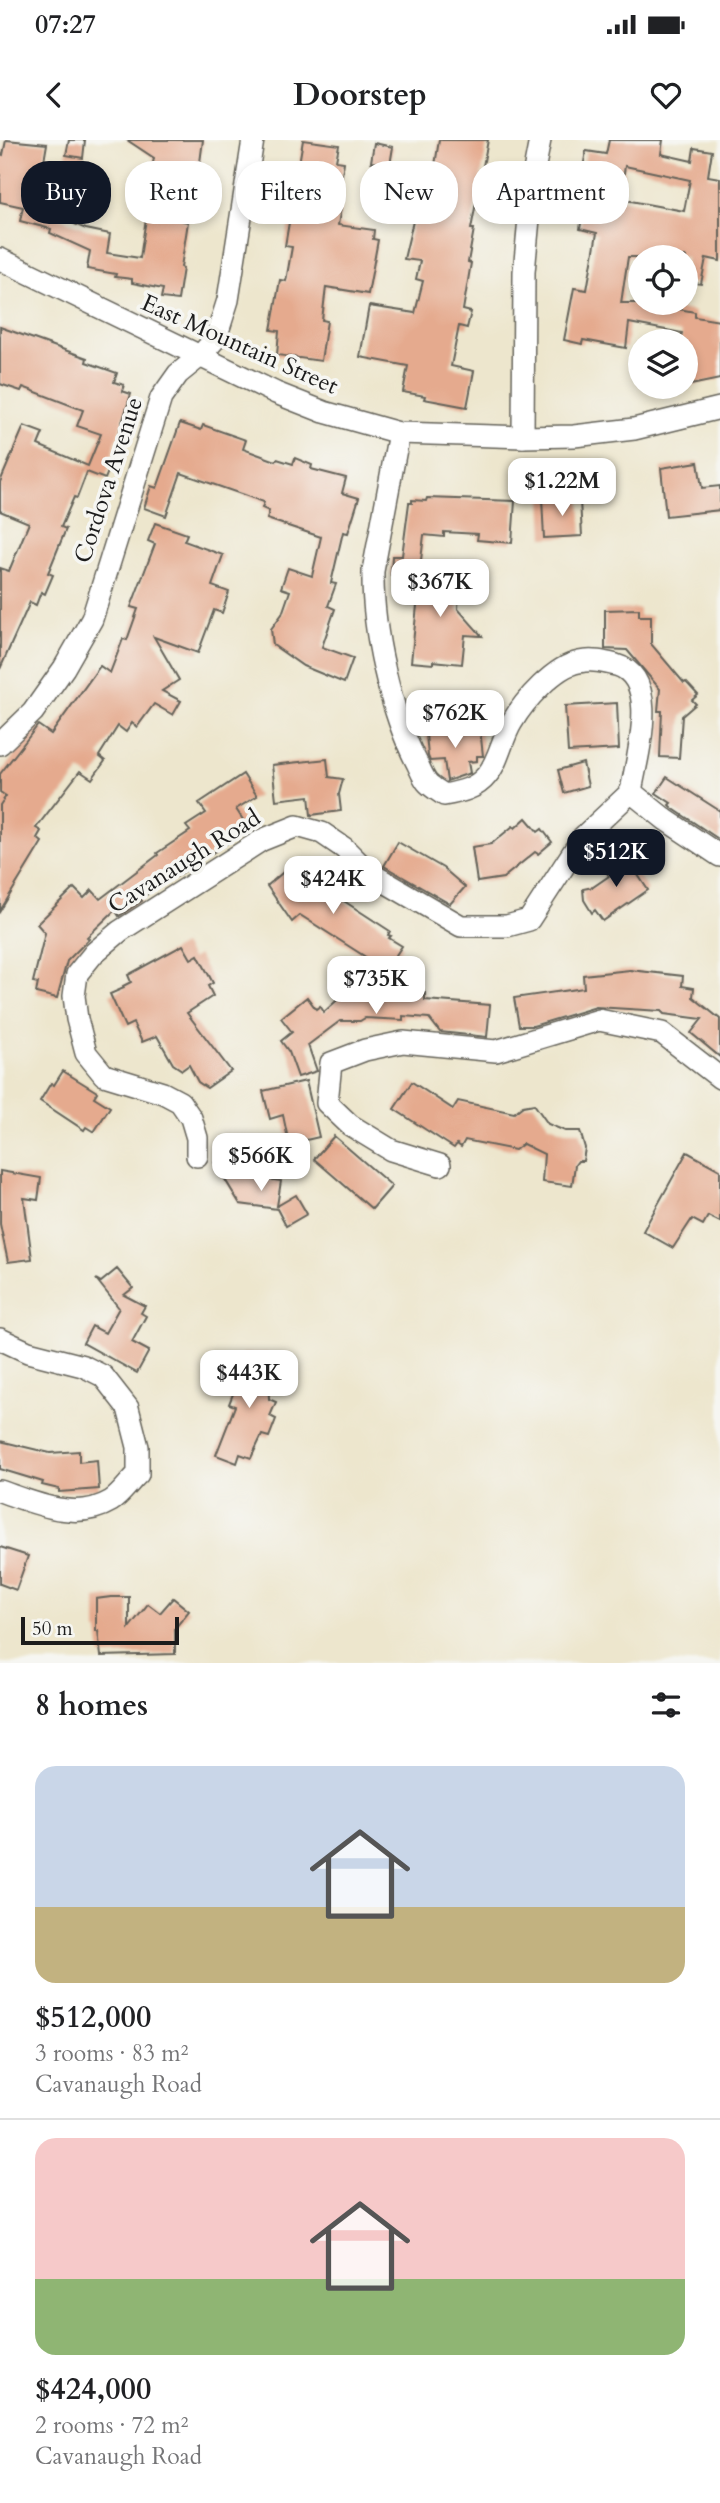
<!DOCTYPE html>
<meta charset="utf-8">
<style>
:root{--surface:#fff;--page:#f6f6f6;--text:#202124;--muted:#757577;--line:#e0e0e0;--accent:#111827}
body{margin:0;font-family:Cardo,serif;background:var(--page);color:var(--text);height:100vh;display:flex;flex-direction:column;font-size:26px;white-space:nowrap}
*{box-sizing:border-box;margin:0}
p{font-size:23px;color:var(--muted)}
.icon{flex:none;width:38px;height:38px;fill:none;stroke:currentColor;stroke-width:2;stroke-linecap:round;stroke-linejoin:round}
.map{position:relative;height:1523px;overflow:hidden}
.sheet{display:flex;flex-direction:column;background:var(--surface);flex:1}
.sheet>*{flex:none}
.banner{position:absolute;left:21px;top:21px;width:679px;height:63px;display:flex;gap:14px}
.fabs{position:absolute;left:628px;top:105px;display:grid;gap:14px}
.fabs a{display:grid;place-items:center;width:70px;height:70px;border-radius:50%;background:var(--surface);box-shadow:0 4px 10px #0003;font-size:35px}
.scale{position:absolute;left:21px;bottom:18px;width:158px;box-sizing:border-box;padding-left:7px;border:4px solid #1c1c1c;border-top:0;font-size:19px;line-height:24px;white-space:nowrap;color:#1c1c1c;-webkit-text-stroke:5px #f6f6f2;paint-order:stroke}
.price{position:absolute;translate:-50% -60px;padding:0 16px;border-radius:14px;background:#fff;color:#222;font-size:23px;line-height:46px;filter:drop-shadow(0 2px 4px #0008)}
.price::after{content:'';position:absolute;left:50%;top:42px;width:21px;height:16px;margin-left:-10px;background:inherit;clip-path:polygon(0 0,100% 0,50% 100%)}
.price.current{background:var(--accent);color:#fff}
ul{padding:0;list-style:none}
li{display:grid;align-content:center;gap:14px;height:371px;padding:0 35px}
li+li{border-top:2px solid var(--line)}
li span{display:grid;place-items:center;height:217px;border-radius:21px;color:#555}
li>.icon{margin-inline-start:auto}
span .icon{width:126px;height:126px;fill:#fffc;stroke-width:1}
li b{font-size:30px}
h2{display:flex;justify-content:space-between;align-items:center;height:84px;padding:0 35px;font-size:30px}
.pill{padding:0 24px;border-radius:28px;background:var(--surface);box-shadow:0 4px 10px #0003;font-size:24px;line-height:63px}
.pill.current{background:var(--accent);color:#fff}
.status{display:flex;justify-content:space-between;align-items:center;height:49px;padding:0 35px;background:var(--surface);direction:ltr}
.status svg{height:19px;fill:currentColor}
header{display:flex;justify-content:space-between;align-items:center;height:91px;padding:0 35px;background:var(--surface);font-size:32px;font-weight:700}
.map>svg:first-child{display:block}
.building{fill:#e5aa8e;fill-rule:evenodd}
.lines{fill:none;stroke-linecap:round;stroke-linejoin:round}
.minor-casing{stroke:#65635a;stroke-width:24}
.minor{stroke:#fff;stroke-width:21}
.labels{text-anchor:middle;stroke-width:7;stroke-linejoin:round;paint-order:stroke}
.street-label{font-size:24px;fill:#1c1c1c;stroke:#f6f6f2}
</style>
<div class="status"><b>07:27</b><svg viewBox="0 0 49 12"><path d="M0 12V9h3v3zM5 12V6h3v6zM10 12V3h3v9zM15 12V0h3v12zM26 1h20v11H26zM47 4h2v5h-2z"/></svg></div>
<header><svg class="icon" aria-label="back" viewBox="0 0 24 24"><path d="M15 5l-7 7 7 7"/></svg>Doorstep<svg class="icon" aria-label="heart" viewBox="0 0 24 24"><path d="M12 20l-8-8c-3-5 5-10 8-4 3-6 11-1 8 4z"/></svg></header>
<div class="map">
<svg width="720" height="1523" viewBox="0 0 720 1523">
<rect width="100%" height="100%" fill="#f6f6f2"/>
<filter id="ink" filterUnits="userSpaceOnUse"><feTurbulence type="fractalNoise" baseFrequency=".0143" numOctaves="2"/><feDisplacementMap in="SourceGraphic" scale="14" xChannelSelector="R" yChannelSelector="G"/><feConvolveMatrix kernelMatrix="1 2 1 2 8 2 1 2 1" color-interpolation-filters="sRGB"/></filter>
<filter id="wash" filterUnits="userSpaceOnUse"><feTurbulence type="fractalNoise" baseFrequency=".00686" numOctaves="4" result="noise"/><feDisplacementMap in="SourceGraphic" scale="28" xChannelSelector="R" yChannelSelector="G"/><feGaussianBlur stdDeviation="1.57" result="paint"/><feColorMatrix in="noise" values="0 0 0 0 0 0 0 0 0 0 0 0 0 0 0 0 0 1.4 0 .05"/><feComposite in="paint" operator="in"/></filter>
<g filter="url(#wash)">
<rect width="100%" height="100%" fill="#ede6cd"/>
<g id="blocks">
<g class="building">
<path d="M6 0 47 4 39 50 48 52 44 71 86 89 110 94 107 113 140 118 147 72H143L154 18 127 0H203L199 30 191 29 183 81 188 82 181 127 183 128 178 160 161 158 163 149 132 143V139L115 137 116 134 87 129 90 111 50 93 51 89 20 81 23 67 0 62V14L3 15Z"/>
<path d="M69 0H85L83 18 66 15Z"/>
<path d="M303 0 339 5 336 21 344 22 337 67 341 68 338 85 374 90 373 99 378 100 368 154 326 147 322 180 327 181 321 221 277 215 279 191 271 190 280 140 286 141 292 107 285 106Z"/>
<path d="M439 0H488L471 89H474L468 122 471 123 463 170 471 172 467 188 459 186 451 226 474 231 467 267 424 259 425 256 403 252 408 226 360 217 369 166 415 173 423 141 416 139 420 121 404 119 418 60 387 55 390 37 432 44Z"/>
<path d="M609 0H663L661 14 692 21 694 8 712 11 708 36 720 38V121L706 118 701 144 686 142V117H628L621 163H646L695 172V177L720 181V239L686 246V201H680L682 193 629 183 626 208 583 200 582 204 564 200 574 148 587 150 597 93 580 89 583 70 576 68 586 11 606 14ZM625 26 690 40 684 71 620 59Z"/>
<path d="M374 3 393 7 390 25 371 22Z"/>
<path d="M0 187 87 218 86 222 117 233 114 242 124 245 122 251 131 254 111 318 113 319 105 339 87 332 77 358 74 357 61 387 66 389 48 433 53 435 45 454 41 452 36 465 30 462 0 529V428L9 431 29 383 0 371V342L24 286 43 293 38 305 88 326 101 294 77 286 83 270 23 247 21 251 0 244Z"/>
<path d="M180 283 201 290 203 285 246 300 243 309 276 321 277 319 293 324 295 318 312 325 311 329 346 338 342 353 359 358 348 393 343 392 331 443 336 444 328 466 335 469 322 507 353 518 344 543 303 526 273 505 271 489 282 474 290 451 281 448 288 428 312 436 321 397 267 379 269 371 262 368 264 362 181 333 166 376 144 368 151 346 157 348Z"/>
<path d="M698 322 702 348 720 346V370L666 376 661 328Z"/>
<path d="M568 357V361L580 360 582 396 544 398 542 358Z"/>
<path d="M427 358 515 361 512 403 477 400 478 394 444 392V397L424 395 419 437 391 435 392 416H402L409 363H412V360L426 361Z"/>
<path d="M155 383 187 394 184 401 223 415 212 446 229 452 222 473 214 470 198 513 154 497 179 540 162 551 181 561 173 575 154 564 137 587 132 583 126 592 118 586 99 616 105 621 92 639 80 631 36 688 41 691 37 698 42 702 0 771V665L6 656 0 652V634L38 585 51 594 100 526 110 533 123 499 127 500 138 469 131 467 155 404 148 401Z"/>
<path d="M421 428 460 430 458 469 482 496 465 495 462 524 433 521V524L411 522Z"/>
<path d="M639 469V476H651V504L684 543 686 542 698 555 692 560 696 564 682 576 679 618 660 617 662 571H658L660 549 627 510 605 509V470Z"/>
<path d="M617 563 619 609 568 612 565 566Z"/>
<path d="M473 586V590L480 589 483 616H477V621L468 622 470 633 447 641 444 620 430 621 428 616 426 594 457 590 456 588Z"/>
<path d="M327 619 329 637 343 639 339 654 341 671 311 675 309 656 276 660 272 625Z"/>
<path d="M583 623 588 646 564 653 558 630Z"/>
<path d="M243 634 257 656 236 669 249 689 174 738 172 735 141 759 142 761 119 776 115 770 87 797 89 799 67 821 57 858 36 853 38 843 33 842 45 793 37 784 74 748 84 758 92 750 100 759 158 715 157 713 190 691 186 686 206 673 199 663Z"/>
<path d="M667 637 720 671V700L672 668 669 665 671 663 656 653Z"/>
<path d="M526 678 538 692 542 689 552 702 538 714 535 712 503 738 477 742 472 707 491 704 513 686 515 688Z"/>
<path d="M398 702 443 728 465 747 450 764 384 726Z"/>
<path d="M634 715 645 730 638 735 648 750 603 781 595 770 592 773 584 760 583 749 593 747 609 736 607 733Z"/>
<path d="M288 728 309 730 327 750 390 791 388 795 391 796 389 798 402 806 386 830 300 775 292 782 267 746Z"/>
<path d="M183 805 191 819 198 815 213 843 208 846 213 856 187 873 231 931 207 948 198 942 189 925 182 930 173 924 157 896 142 902 133 883 125 887 110 854 124 848 123 846 131 842 128 835Z"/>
<path d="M630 830 683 836 682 846 694 848 693 857 720 879V917L691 893 702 879 664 874 661 871 596 867 533 886H519L514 858 584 848 583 835Z"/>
<path d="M351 838 380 840 376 847 406 849V852L425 853V860L490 865 487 897 440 892 429 878 403 876V880L365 878 360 881H340L308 905 317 931 298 937 289 912 281 901 292 892 281 878 307 857 316 869 320 866 324 872 345 853 346 845H351Z"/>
<path d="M63 931 97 952 94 957 110 967 94 992 86 987 84 990 40 961 51 943 54 945Z"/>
<path d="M306 941 319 997 289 1004 283 975 270 979 263 951Z"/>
<path d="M412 942 453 969 458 961 514 973 523 966 534 964 548 984 565 991H580L585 1008 583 1021H578L575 1025 572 1046 542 1042 544 1014 523 1004 515 1010 465 1000 461 1007 457 1004 454 1008 394 969Z"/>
<path d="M334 996 392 1046 372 1069 314 1019Z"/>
<path d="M687 1012 720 1030V1082L708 1076 703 1085 692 1079 673 1108 643 1091Z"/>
<path d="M215 1023 243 1028 247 1036 281 1041 277 1066 296 1055 307 1074 286 1086 277 1069 240 1064Z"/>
<path d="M0 1031 41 1038 38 1060 24 1058 32 1119 8 1122 0 1084Z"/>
<path d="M117 1129 133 1148 124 1155 145 1166 141 1173 146 1176 132 1202 149 1211 137 1233 83 1203 92 1186 105 1193 119 1168 96 1139 101 1142Z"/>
<path d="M267 1213 269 1259 276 1262 270 1276 276 1279 269 1297 262 1295 251 1318 240 1314 237 1323 216 1315 235 1266 229 1264 243 1229 242 1214Z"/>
<path d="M0 1301 50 1313 79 1311V1322L97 1320 99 1349 59 1352V1349L42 1345 43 1342 0 1329Z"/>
<path d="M0 1407 28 1416 16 1450 0 1444Z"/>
<path d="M111 1457H129V1488L148 1464 160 1473 173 1458 189 1471 175 1488V1514L101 1516 98 1491H96V1459Z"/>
</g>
</g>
</g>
<g filter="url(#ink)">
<use href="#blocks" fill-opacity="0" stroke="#65635a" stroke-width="2"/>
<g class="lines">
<g class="minor-casing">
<g id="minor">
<path d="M0 119 276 253 324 272 399 293 523 297 574 296 634 289 720 268"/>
<path d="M399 293 373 431C372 489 390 571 417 623 420 629 423 637 427 642 431 647 439 651 444 655 460 652 476 649 487 635 499 621 502 598 512 582 524 561 555 526 579 522 592 519 604 522 616 525 662 538 636 619 631 652"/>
<path d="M523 297 524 132 533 36 540 0"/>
<path d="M0 604 33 572 64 528 92 479 161 258 178 234 199 217 216 198 228 160 253 0"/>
<path d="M197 1016V998L191 978 180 962 163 953 104 935 86 913 77 879 74 856 77 834 94 813 120 791 262 700 297 686 322 693 344 708 368 732 461 786H507L529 780 583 697 631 652 666 680 720 716"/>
<path d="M440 1025 391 1010 350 985 327 963 331 923 365 910 403 902 496 911 599 880 662 893 720 938"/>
<path d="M0 1199 28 1212 83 1226 103 1236 128 1268 138 1307V1334C129 1342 121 1355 111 1361 76 1382 35 1363 0 1351"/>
</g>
</g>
<use href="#minor" class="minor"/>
</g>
</g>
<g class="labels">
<g class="street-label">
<text transform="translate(240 204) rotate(24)" y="8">East Mountain Street</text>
<text transform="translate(108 340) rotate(-72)" y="8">Cordova Avenue</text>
<text transform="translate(184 721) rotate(-32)" y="8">Cavanaugh Road</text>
</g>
</g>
</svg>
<div class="fabs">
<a><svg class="icon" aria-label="locate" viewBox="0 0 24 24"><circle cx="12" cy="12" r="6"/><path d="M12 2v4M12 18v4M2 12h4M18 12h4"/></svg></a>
<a><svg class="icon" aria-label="layers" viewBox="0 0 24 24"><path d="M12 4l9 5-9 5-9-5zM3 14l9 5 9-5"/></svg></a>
</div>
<div class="scale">50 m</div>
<b class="price" style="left:562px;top:378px">$1.22M</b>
<b class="price" style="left:440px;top:479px">$367K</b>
<b class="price" style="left:455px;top:610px">$762K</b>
<b class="price current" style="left:616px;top:749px">$512K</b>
<b class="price" style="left:333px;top:776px">$424K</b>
<b class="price" style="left:376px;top:876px">$735K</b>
<b class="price" style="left:261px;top:1053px">$566K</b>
<b class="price" style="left:249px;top:1270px">$443K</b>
<div class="banner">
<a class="pill current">Buy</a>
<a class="pill">Rent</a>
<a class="pill">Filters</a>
<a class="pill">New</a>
<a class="pill">Apartment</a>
</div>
</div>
<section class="sheet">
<h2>8 homes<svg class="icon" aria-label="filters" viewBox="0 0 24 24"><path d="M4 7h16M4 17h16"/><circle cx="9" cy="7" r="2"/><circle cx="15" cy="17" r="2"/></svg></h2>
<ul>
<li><span style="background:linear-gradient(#c9d6e8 65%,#c2b280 0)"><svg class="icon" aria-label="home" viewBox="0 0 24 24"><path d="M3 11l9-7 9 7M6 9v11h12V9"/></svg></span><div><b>$512,000</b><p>3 rooms · 83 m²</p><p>Cavanaugh Road</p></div></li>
<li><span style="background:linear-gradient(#f6c9c9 65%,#8fb573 0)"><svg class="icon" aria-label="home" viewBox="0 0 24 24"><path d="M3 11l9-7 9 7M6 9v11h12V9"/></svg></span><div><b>$424,000</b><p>2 rooms · 72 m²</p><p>Cavanaugh Road</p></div></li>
</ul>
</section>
